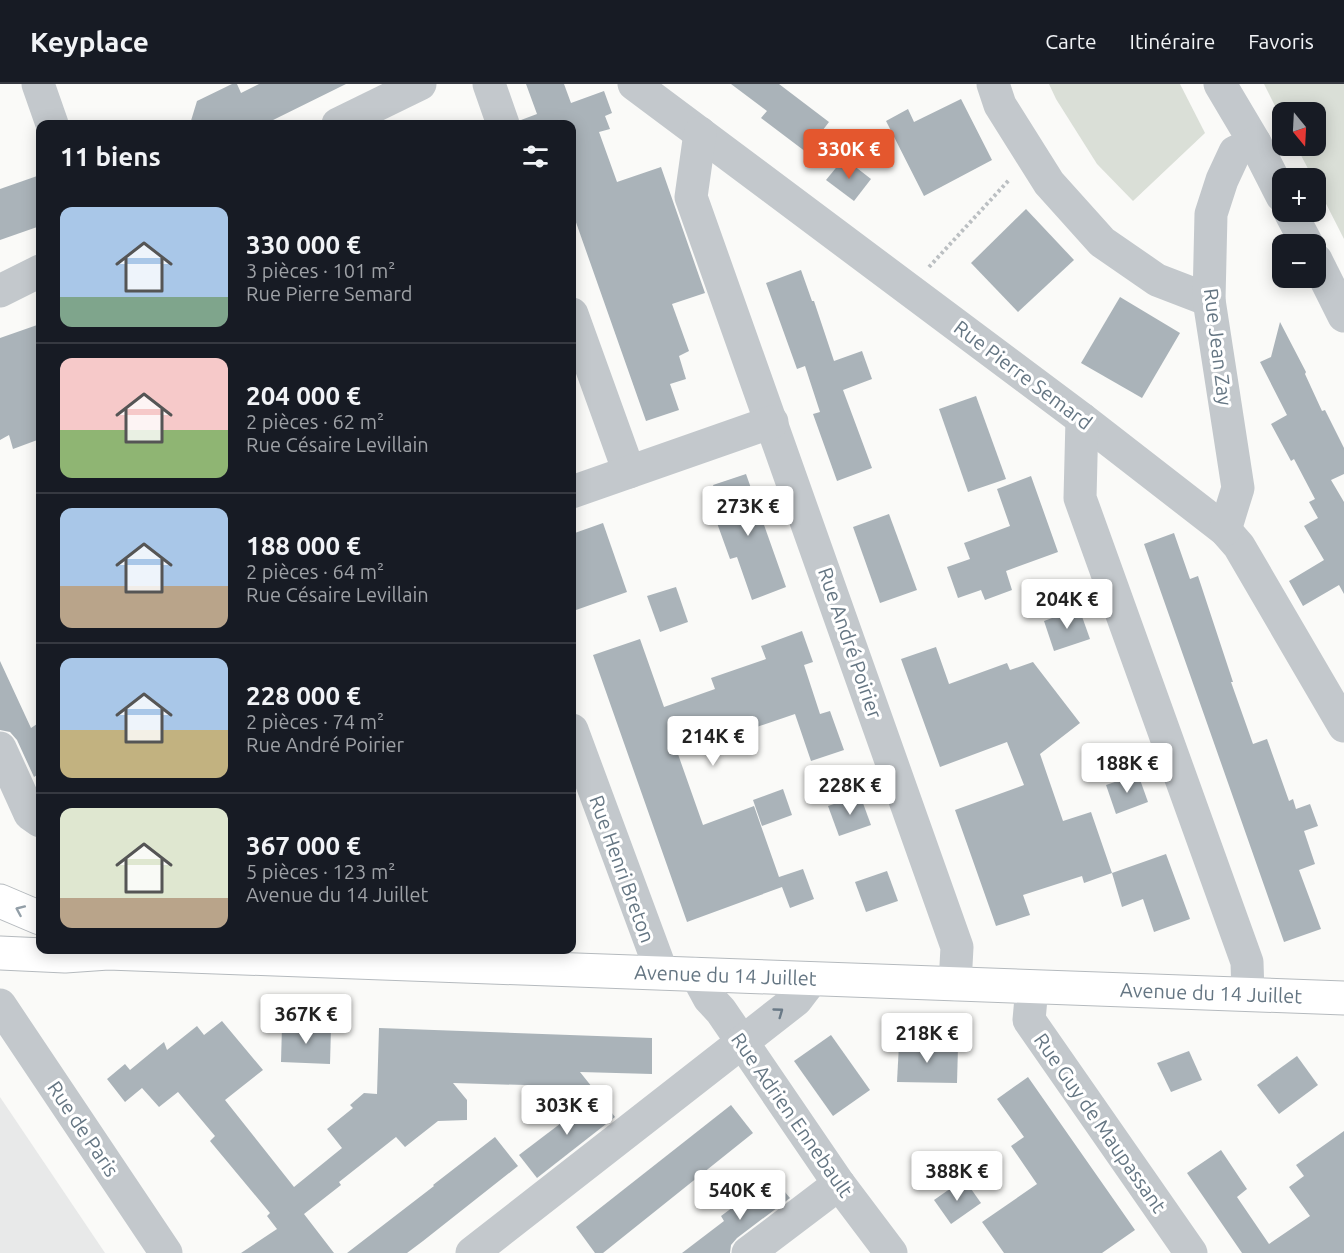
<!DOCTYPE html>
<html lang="fr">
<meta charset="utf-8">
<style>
:root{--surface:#171b24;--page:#20242c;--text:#f1f3f6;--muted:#9ea1a6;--line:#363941;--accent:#e4572e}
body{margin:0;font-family:Ubuntu,sans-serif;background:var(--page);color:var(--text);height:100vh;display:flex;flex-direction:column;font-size:22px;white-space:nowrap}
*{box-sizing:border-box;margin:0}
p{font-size:20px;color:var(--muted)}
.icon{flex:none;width:33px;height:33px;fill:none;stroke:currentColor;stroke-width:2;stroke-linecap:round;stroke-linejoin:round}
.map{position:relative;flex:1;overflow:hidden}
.drawer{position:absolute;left:36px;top:36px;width:540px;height:834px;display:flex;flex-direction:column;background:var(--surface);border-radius:12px;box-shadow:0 3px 15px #0003}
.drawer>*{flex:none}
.needle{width:39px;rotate:162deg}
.controls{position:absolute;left:1272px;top:18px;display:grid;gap:12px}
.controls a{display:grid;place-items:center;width:54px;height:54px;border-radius:12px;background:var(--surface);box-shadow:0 3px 15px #0003;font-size:30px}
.price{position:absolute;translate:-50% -51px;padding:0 14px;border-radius:6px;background:#fff;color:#222;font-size:20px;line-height:39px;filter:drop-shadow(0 2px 3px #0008)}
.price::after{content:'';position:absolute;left:50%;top:36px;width:18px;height:14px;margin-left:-9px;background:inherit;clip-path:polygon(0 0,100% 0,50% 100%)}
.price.on{background:var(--accent);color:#fff}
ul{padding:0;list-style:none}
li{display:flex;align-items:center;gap:18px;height:150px;padding:0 24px}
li+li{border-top:2px solid var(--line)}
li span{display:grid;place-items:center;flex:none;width:168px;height:120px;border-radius:12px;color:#555}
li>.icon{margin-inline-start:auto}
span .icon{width:72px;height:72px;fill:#fffc;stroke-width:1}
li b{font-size:26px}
h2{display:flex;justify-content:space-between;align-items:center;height:72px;padding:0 24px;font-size:26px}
header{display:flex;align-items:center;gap:36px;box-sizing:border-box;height:84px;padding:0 30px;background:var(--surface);border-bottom:2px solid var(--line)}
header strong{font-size:28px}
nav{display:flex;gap:33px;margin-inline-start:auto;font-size:21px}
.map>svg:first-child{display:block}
.built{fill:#e8e9e9}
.green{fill:#dadfd7}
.building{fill:#aab3b9}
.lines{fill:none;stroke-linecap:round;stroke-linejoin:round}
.major-casing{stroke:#b5babe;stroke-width:35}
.path{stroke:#bbbfc2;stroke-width:4;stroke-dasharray:3 3;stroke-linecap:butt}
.minor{stroke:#c3c8cc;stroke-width:33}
.major{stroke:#fff;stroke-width:33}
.oneway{stroke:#939fa8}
.oneway2{stroke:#6a7a87}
.labels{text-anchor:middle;stroke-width:6;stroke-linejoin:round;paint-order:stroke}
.street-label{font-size:20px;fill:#657683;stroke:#fff}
</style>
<header>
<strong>Keyplace</strong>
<nav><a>Carte</a><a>Itinéraire</a><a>Favoris</a></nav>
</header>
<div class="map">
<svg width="1344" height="1169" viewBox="0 0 1344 1169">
<rect width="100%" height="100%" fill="#fafaf8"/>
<path class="built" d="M0 1013 105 1169H0Z"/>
<g class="green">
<path d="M1049 0H1180L1205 49 1133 117 1097 80 1056 15Z"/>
<path d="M1264 0H1344V155L1316 100V94H1313L1296 62H1316V28H1282V36Z"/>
</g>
<g class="building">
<path d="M232 0H237L241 9 259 0H346L265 40H190L197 17Z"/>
<path d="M526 0H564L571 19 604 7 612 29 605 32 610 45 599 48 617 98 661 83 705 209 672 220 689 267 679 272 686 295 670 300 679 326 646 337 572 127V40H521V36L537 30Z"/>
<path d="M731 0H779L829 38 806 68 761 34 767 27Z"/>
<path d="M961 15 992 76 924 112 886 37 908 25 914 38Z"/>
<path d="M844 74 871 95 854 117 826 96Z"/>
<path d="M40 91V142L0 156V105Z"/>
<path d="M1026 125 1074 176 1018 228 971 179Z"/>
<path d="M801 186 812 217H814L834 277 862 267 872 295 843 306 872 384 837 397 813 330 820 328 805 282 797 285 766 199Z"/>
<path d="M1120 213 1180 249 1142 314 1081 279Z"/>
<path d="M1280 238 1306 288 1305 290 1322 327 1325 326 1344 364V390L1331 396 1344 418V510L1339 501 1303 522 1289 497 1324 476 1304 442 1318 434 1309 418 1315 415 1294 375 1291 377 1271 340 1287 331 1260 278 1271 273Z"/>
<path d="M40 240V355L13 365 9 351 0 356V254Z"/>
<path d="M976 312 1006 395 968 408 939 325Z"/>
<path d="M746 390 786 503 752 516 737 473 730 475 717 439 725 436 713 401Z"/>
<path d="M1031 392 1058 468 1006 487 1012 506 985 516 981 506 958 514 947 483 970 475 964 459 1010 442 997 405Z"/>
<path d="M889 430 917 506 880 519 853 443Z"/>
<path d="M603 439 627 508 576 526 572 513V450Z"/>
<path d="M1174 449 1190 495 1198 492 1233 598H1231L1253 660 1267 655 1289 717 1293 715 1296 725 1310 720 1318 742 1304 747 1315 780 1299 786 1321 845 1284 858 1144 460Z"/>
<path d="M676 503 688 538 660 548 647 512Z"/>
<path d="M1079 524 1090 555 1054 567 1044 537Z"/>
<path d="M802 547 813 578 804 581 820 630 830 627 844 666 811 677 795 630 736 650 730 634 673 656 703 741 754 722 779 793 803 785 814 815 790 824 782 803 687 838 593 571 640 555 664 623 715 605 711 594 766 575 761 562Z"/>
<path d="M936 563 949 600 1007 579 1010 586 1033 578 1080 639 1040 670 1063 737 1091 728 1112 789 1084 799 1082 792 1023 811 1030 831 996 842 955 726 1024 701 1007 658 940 683 901 575Z"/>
<path d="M0 577 31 644 40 638V689L34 693 17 656 10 648 0 646Z"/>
<path d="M1138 690 1148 718 1116 730 1106 701Z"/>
<path d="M783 705 792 731 762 742 753 716Z"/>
<path d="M860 711 871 741 839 752 828 722Z"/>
<path d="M1166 770 1190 835 1154 848 1143 815 1122 823 1112 789Z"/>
<path d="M887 787 898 817 866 828 855 798Z"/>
<path d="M222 937 263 986 225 1016 294 1103 342 1064 327 1045 353 1024 350 1021 364 1009 377 1010 379 944 652 954V990L580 988 592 1003 453 999 467 1016V1036L438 1037 405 1063 396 1053 339 1098 341 1101 304 1130 334 1169H241L277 1145 267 1132 270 1129 210 1057 215 1052 178 1008 159 1023 142 1004 125 1018 107 995 125 980 130 986 164 958 167 966 197 942 204 951Z"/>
<path d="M282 942 331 944 330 980 281 978Z"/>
<path d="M831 951 870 1006 833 1032 794 977Z"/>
<path d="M899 960 958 963 957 999 897 998Z"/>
<path d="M1189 967 1202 996 1171 1008 1157 979Z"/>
<path d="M1297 972 1318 1001 1279 1030 1257 1001Z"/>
<path d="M1028 993 1135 1146 1102 1169H1004L982 1138 1037 1100 1011 1062 1024 1053 997 1015Z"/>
<path d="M598 1011 615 1033 537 1094 519 1071Z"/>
<path d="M731 1021 753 1049 603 1169H595L576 1143Z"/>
<path d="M1344 1047V1169H1242L1187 1089 1221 1066 1247 1105 1237 1113 1269 1160 1310 1132 1289 1103 1304 1092 1296 1081Z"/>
<path d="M495 1053 518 1082 423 1157 407 1169H347L434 1102 433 1101Z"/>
<path d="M964 1095 981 1119 951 1140 934 1116Z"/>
<path d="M779 1101 790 1114 737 1154 731 1161 730 1169H682L724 1137 721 1132 760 1103 766 1112Z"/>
</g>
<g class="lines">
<g class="major-casing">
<g id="major">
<path d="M0 817 40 834"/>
<path id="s1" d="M0 869 65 872 108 869 1344 914"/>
</g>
</g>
<path class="path" d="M929 183 1009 96"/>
<g class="minor">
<path d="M38 0 52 40"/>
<path d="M489 0 503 40"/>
<path d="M634 0 1082 335 1225 446 1239 462 1344 642"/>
<path d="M993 0 1000 21 1049 99 1102 158 1157 196 1209 216"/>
<path d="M1220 0 1255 59 1282 112"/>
<path d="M338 40 420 0"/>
<path d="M700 49 691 113 957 863 955 900"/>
<path d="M1290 128 1307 160"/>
<path d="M1316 176 1344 232"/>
<path d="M0 207 40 187"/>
<path d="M572 230 629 388"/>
<path d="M1082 335 1080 414 1247 878 1248 910"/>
<path d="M572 408 772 338"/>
<path d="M1225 446 1238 404 1209 216 1211 130 1222 96 1235 68 1255 59"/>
<path d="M572 646 662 889"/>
<path d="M0 664 30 730 40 737"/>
<path d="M696 890 709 914 721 927 839 1100 891 1169"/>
<path d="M1032 903 1029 936 1191 1169"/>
<path d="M0 921 166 1169"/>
<path d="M472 1169 796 916 812 895"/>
<path d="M748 1169 839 1100"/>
</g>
<use href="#major" class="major"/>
</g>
<defs><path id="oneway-chevron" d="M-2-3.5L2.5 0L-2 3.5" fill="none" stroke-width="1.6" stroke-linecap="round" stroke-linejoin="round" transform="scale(1.5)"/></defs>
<use class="oneway" href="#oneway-chevron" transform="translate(20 826) rotate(-156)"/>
<use class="oneway2" href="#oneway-chevron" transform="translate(779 928) rotate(-36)"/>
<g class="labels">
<g class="street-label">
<text transform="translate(1218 263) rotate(83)" y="7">Rue Jean Zay</text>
<text transform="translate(1023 291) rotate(37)" y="7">Rue Pierre Semard</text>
<text transform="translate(850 559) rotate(71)" y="7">Rue André Poirier</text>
<text transform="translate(622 785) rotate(70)" y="7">Rue Henri Breton</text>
<text dy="7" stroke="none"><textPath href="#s1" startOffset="726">Avenue du 14 Juillet</textPath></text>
<text dy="7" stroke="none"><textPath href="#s1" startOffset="1212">Avenue du 14 Juillet</textPath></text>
<text transform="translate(792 1031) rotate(55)" y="7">Rue Adrien Ennebault</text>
<text transform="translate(1100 1039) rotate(55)" y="7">Rue Guy de Maupassant</text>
<text transform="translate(83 1045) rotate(56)" y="7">Rue de Paris</text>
</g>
</g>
</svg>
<div class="controls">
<a><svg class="needle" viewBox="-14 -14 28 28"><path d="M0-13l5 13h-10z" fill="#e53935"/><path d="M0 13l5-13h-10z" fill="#9ea1a6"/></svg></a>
<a>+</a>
<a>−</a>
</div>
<b class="price on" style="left:849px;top:96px">330K €</b>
<b class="price" style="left:748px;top:453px">273K €</b>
<b class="price" style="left:1067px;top:546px">204K €</b>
<b class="price" style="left:713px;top:683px">214K €</b>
<b class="price" style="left:1127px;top:710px">188K €</b>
<b class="price" style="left:850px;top:732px">228K €</b>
<b class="price" style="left:306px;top:961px">367K €</b>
<b class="price" style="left:927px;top:980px">218K €</b>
<b class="price" style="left:567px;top:1052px">303K €</b>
<b class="price" style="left:957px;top:1118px">388K €</b>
<b class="price" style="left:740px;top:1137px">540K €</b>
<section class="drawer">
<h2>11 biens<svg class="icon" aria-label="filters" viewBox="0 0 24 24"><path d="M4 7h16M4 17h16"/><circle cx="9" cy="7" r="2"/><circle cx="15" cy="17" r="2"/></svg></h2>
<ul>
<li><span style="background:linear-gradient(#a9c7e8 75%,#7fa58c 0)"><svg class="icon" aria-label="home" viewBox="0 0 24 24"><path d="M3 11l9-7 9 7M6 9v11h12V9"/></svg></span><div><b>330 000 €</b><p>3 pièces · 101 m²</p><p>Rue Pierre Semard</p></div></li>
<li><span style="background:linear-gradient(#f6c9c9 60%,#8fb573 0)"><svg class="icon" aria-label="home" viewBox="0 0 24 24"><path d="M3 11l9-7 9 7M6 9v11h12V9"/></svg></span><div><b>204 000 €</b><p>2 pièces · 62 m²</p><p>Rue Césaire Levillain</p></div></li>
<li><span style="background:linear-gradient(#a9c7e8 65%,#b9a48a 0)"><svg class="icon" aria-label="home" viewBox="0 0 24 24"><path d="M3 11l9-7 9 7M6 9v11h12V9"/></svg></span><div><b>188 000 €</b><p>2 pièces · 64 m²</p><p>Rue Césaire Levillain</p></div></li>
<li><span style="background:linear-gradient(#a9c7e8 60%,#c2b280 0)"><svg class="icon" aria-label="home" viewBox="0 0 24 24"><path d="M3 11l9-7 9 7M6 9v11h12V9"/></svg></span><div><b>228 000 €</b><p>2 pièces · 74 m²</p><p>Rue André Poirier</p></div></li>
<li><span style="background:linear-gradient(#dfe7d0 75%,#b9a48a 0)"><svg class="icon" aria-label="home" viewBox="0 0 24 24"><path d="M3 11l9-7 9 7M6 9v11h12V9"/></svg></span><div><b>367 000 €</b><p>5 pièces · 123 m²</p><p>Avenue du 14 Juillet</p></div></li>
</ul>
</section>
</div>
